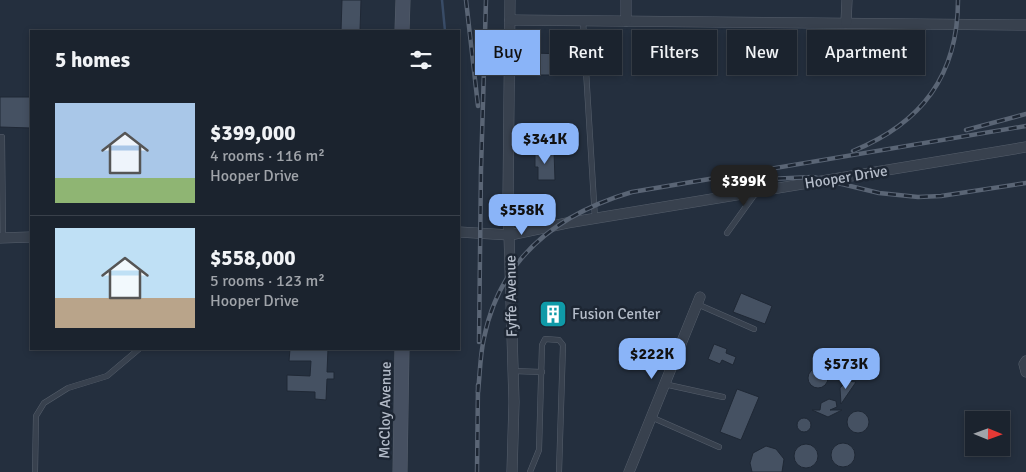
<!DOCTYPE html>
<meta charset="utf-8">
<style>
:root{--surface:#1b232e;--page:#242b36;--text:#f1f3f6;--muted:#a0a4aa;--line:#39404a;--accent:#8ab4f8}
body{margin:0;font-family:Signika,sans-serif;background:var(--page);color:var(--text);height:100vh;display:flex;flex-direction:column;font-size:19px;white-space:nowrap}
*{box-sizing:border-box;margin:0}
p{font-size:16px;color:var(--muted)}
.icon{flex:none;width:28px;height:28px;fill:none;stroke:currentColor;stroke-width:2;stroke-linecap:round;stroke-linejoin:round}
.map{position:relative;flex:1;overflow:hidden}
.details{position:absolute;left:30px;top:30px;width:430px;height:320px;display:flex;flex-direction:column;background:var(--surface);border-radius:0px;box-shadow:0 2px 8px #0003,0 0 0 1px var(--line)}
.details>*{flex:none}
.banner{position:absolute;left:475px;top:30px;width:475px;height:45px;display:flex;gap:10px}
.needle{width:32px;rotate:91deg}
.buttons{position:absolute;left:965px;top:411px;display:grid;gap:10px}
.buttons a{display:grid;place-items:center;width:45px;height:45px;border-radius:0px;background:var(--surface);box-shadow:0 2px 8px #0003,0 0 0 1px var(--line);font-size:25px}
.price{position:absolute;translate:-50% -42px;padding:0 11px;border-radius:10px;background:var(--accent);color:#111;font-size:16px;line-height:32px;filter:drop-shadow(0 1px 2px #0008)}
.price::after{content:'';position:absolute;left:50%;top:30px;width:15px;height:11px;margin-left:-8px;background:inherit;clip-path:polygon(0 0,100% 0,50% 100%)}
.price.current{background:#222;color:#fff}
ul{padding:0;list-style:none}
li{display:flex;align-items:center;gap:15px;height:125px;padding:0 25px}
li+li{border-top:1px solid var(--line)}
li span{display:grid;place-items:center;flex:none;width:140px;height:100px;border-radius:0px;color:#555}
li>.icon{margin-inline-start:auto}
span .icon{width:60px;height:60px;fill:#fffc;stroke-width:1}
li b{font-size:21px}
h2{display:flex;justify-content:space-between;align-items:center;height:60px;padding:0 25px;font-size:21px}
.pill{padding:0 18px;border-radius:0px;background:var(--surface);box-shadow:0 2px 8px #0003,0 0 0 1px var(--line);font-size:18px;line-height:45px}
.pill.current{background:var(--accent);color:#111}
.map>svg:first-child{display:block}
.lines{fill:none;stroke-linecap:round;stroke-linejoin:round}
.stream{stroke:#394c67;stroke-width:2.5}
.building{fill:#455162;stroke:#1f2835}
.lane-casing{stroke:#565f6c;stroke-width:6}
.street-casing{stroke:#565f6c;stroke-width:11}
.secondary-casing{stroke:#565f6c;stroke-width:15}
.lane{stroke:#38414e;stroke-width:5}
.street{stroke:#38414e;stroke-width:10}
.secondary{stroke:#465061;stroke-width:14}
.rail-casing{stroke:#5a6575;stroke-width:4.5}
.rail{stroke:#1d2633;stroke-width:2.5;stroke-dasharray:8;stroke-linecap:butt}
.labels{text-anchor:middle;stroke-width:5;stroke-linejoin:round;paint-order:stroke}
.street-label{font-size:15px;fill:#b4bcc9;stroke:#1d2633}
.poi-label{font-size:15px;fill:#b4bcc9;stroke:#1d2633;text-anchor:start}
</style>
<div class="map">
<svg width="1026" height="472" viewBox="0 0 1026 472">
<rect width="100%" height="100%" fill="#242f3e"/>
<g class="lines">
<path class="stream" d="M442 0 445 31"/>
</g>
<g class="building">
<path d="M342 0H361L360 31H341Z"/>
<path d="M535 53 562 54 561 75H535Z"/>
<path d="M0 97H31V128L0 127Z"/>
<path d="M535 150 554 151 555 180H538V167H535Z"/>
<path d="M741 293 772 306 765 324 733 312Z"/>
<path d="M541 306 566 308V317H563V320H540Z"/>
<path d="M714 344 727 349 726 353 736 357 733 365 722 360 720 364 708 359Z"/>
<path d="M290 349H328L327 372H334V379H327L326 400 315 399V392L287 391V375L310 376 311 361H289Z"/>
<circle cx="818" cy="378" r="10"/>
<path d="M847 381 856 382 841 404 840 388Z"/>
<path d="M737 389 759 397 741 440 720 432Z"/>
<path d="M829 399 836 401 837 407 830 410H842L828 417 812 410H820L821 403Z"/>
<circle cx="858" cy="422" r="11"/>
<circle cx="804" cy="425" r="7"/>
<circle cx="843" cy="455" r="12"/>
<circle cx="806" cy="456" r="12"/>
<path d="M766 446 776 449 784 459 782 472H752L750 463 753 453Z"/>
</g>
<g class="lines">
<g class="lane-casing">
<g id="lane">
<path d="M583 21 595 219"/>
<path d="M0 137H2L3 238"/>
<path d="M727 233 755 194"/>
<path d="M697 304 754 329"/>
<path d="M513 371 542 372"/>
<path d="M664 384 723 397"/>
<path d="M651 417 719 447"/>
<path d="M35 472 36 416 44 403 68 388 107 376 139 349"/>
<path d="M530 472 539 450 542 345 545 339 559 340 563 345 559 472"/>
</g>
</g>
<g class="street-casing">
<g id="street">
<path d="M510 0 508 200 514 402 512 472"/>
<path d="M510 20 1026 25"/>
<path d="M626 21V0"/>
<path d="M846 23 847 0"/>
<path d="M459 232 510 235 567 223 1026 147"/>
<path d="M0 238 31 237"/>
<path d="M1026 361 1024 364 1026 372"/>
<path d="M629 472 700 297"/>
</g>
</g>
<g class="secondary-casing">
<g id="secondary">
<path d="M402 31 403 0"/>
<path d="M400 472 402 349"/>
</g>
</g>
<use href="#lane" class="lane"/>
<use href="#street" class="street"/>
<use href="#secondary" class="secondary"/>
<g class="rail-casing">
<g id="rail">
<path d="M466 0 478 106"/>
<path d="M966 130 1026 114"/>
<path d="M853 151C922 123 958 75 958 0"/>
<path d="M746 180 813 177 879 193 918 197 941 196 1026 183"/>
<path d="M479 342 481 170 486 0"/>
<path d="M478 392C480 374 480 355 484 338 500 258 557 214 632 192L1026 126"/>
<path d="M477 472 478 385"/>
</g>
</g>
<use href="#rail" class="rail"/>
</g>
<defs>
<g id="building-square" transform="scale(1.4375)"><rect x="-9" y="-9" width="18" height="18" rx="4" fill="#0f9aa8" stroke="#1d2633"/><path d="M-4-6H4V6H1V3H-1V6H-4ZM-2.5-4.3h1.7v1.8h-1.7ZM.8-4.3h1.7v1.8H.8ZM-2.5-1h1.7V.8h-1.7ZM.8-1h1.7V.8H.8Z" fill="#fff"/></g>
</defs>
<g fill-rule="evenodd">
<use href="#building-square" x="553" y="314"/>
</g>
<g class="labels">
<g class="street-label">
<text transform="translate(846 177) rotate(-9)" y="5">Hooper Drive</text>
<text transform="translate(511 296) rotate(-91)" y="5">Fyffe Avenue</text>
<text transform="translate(385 410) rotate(-89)" y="5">McCloy Avenue</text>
</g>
<g class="poi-label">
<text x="572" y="319">Fusion Center</text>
</g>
</g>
</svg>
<div class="buttons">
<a><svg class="needle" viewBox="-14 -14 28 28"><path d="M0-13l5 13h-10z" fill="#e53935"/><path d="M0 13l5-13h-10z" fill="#a0a4aa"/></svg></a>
</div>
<b class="price" style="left:545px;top:165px">$341K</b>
<b class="price current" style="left:744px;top:207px">$399K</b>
<b class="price" style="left:522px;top:236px">$558K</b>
<b class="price" style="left:652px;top:380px">$222K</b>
<b class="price" style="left:846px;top:390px">$573K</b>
<div class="banner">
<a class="pill current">Buy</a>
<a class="pill">Rent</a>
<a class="pill">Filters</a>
<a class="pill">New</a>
<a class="pill">Apartment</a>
</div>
<section class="details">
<h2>5 homes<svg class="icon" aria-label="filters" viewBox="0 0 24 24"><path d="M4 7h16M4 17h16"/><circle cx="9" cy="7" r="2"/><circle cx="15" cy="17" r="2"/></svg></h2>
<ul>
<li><span style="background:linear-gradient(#a9c7e8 75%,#8fb573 0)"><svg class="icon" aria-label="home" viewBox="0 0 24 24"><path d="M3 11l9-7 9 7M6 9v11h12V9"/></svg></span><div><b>$399,000</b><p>4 rooms · 116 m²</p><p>Hooper Drive</p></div></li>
<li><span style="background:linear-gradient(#bfe0f5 70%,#b9a48a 0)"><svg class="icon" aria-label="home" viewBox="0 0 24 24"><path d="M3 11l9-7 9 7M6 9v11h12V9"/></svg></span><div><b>$558,000</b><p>5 rooms · 123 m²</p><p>Hooper Drive</p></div></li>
</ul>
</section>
</div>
